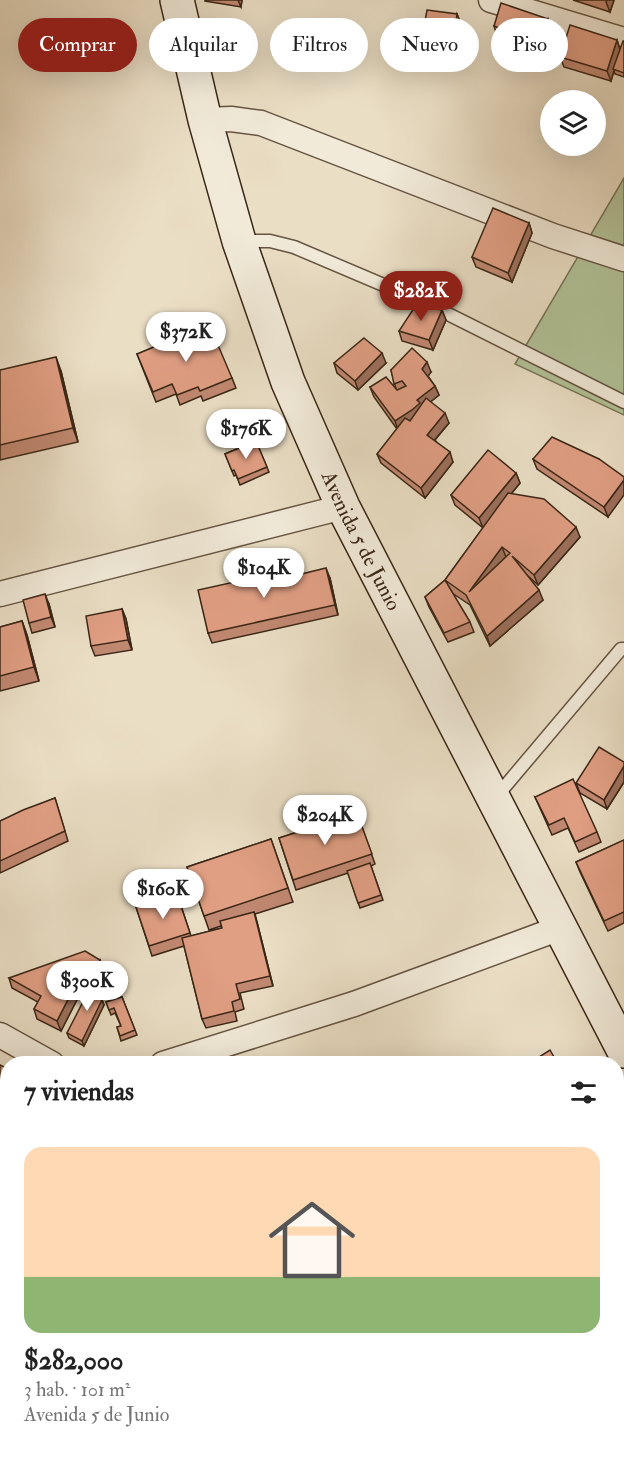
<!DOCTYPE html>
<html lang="es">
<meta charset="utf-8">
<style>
:root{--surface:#fff;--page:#f6f6f6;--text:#222;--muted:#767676;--line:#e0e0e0;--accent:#8f2418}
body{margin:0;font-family:"IM FELL Double Pica",serif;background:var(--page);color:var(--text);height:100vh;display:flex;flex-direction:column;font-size:22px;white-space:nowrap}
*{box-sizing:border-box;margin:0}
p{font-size:20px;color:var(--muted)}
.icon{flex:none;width:33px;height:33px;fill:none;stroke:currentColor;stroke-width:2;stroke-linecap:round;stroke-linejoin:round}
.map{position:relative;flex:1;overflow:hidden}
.panel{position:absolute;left:0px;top:1056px;width:624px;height:402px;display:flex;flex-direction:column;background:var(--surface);border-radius:24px 24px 0 0;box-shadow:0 6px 24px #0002}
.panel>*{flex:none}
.top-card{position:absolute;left:18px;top:18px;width:588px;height:54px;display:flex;gap:12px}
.fabs{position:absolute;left:540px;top:90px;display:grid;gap:12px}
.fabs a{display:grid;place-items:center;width:66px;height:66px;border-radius:50%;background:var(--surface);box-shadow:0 6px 24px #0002;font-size:30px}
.price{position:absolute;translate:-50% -51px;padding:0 14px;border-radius:21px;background:#fff;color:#222;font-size:20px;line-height:39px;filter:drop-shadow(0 2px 3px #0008)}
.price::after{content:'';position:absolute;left:50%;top:36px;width:18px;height:14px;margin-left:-9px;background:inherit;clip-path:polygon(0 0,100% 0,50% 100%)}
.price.selected{background:var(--accent);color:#fff}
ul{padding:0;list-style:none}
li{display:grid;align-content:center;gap:12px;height:318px;padding:0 24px}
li+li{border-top:2px solid var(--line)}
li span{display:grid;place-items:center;height:186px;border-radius:18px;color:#555}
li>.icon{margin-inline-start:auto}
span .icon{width:108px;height:108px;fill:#fffc;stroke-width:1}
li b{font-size:26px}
h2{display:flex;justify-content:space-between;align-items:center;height:72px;padding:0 24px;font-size:26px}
.tag{padding:0 21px;border-radius:27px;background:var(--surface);box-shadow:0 6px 24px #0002;font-size:21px;line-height:54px}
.tag.selected{background:var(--accent);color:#fff}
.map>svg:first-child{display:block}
.green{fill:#b2c298;stroke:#767457;stroke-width:1.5}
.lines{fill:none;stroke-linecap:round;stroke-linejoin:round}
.lane-casing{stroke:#665442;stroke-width:15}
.street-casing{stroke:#665442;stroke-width:27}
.secondary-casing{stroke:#3a2616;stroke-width:36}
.lane{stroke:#f1ead9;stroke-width:12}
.street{stroke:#f1ead9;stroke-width:24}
.secondary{stroke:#f1ead9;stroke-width:33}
.wall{fill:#c18871;stroke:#3a2616;stroke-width:1.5}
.shaded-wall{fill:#9d6f5c;stroke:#3a2616;stroke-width:1.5}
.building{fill:#e09e83;stroke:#3a2616;stroke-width:1.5;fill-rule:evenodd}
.labels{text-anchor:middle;stroke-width:5;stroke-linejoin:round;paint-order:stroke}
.street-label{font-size:21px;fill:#3a2616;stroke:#f1ead9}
</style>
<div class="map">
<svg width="624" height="1458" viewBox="0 0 624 1458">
<rect width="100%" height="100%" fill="#eadec5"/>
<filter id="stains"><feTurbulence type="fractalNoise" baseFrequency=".00333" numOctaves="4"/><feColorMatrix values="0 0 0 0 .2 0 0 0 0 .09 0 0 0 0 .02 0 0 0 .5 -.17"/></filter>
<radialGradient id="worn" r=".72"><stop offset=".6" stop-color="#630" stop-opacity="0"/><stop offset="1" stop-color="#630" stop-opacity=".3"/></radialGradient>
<path class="green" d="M624 178V415L515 364Z"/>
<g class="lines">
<g class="lane-casing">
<g id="lane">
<path d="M240 241H270L294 247 426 303 624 402"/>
<path d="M496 797 621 649H624"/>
</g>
</g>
<g class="street-casing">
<g id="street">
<path d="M491 0 624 40"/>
<path d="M205 120 231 119 261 123 553 236 624 259"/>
<path d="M0 594 343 507"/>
<path d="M0 1035 52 1064"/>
<path d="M163 1064 354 1004 560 928"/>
<path d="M616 1383 624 1387"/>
</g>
</g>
<g class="secondary-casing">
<g id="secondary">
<path id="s1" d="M177 0 205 120 239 241 288 382 343 507 624 1051"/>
</g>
</g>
<use href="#lane" class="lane"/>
<use href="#street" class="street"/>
<use href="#secondary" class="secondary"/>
</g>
<g class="wall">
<path d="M205 0H242L241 7 205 1Z"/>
<path d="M573 0H614L610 12Z"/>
<path d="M457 14 459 19 455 46 425 37 423 32Z"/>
<path d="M548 19 551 29 544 51 497 36 494 26Z"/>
<path d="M617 40 620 49 624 41V77L615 74 614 71 611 81 564 67 560 57Z"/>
<path d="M529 223 532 233 512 282 476 267 472 257Z"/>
<path d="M442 310 446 320 433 350 402 341 399 331Z"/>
<path d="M137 354 232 378 236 388 203 401 201 396 180 405 176 394 156 402Z"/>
<path d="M334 363H386L358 390 337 373Z"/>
<path d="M0 370 61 371 78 442 0 460Z"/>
<path d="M391 370 431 372 428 376 435 386 439 395 430 402 449 423 435 440 453 462 425 498 381 463 377 454 397 429 374 397 370 387 396 389Z"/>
<path d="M256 441 269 472 240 485 236 475 234 476 225 454Z"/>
<path d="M533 459H599L608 517 537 469Z"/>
<path d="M516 473 520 483 511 494 580 537 538 585 528 576 543 600 490 646 470 605 452 593 470 622 474 632 448 642 429 607 425 597 445 580 483 528 455 505 451 495Z"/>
<path d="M330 578 338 615 212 643 208 633Z"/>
<path d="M49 604 55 627 32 633 29 623Z"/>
<path d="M122 609 126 619 132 650 95 656 91 646Z"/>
<path d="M22 621 27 635 39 681 0 691V627Z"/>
<path d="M624 762V782L607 809 580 793 576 783Z"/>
<path d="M535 797 597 832 601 842 579 852 568 828 552 835Z"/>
<path d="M55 798 68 841 0 873V821Z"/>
<path d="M357 813 375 864 371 866 383 900 360 908 348 873 296 890 279 838Z"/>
<path d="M271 839 293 902 255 914 273 986 240 993 244 1009 235 1012 237 1021 206 1028 202 1019 184 946 152 956 136 907 177 894 191 936 222 928 221 926 209 930 187 867Z"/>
<path d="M624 840V923L608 931 580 872 576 862Z"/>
<path d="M100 960 103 970 92 991 84 986 61 1031 37 1019 34 1009 38 1002 12 988 9 978Z"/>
<path d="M109 979 111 984 102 1000 104 1005 84 1046 69 1038 67 1033 94 995 98 988 97 984Z"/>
<path d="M122 997 137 1035 121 1041 117 1027 121 1026 115 1013 111 1015 106 1002Z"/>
<path d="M0 1172 8 1174V1235L0 1233Z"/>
<path d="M624 1331V1361L616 1354V1337Z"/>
</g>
<g class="shaded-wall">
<path d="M238 0H242L241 7Z"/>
<path d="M607 0H614L610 12 606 2Z"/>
<path d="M457 14 459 19 455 46 453 41Z"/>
<path d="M548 19 551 29 544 51 540 42Z"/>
<path d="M617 40 620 50 611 81 607 71Z"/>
<path d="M529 223 532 233 512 282 508 273Z"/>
<path d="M442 310 446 320 433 350 429 340Z"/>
<path d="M382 353 386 363 358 390 355 381Z"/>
<path d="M56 357 61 371 78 442 73 428Z"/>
<path d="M427 362 431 372 426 379 422 369Z"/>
<path d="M435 386 439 395 422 409 423 413 398 430 395 421 417 400Z"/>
<path d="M445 413 449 423 431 444 427 435Z"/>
<path d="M450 452 453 462 425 498 421 488Z"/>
<path d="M516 473 520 483 483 528 479 518Z"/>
<path d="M624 480V495L608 517 604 507Z"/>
<path d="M576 527 580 537 538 585 534 575Z"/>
<path d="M502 547 506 557 469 592Z"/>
<path d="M326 568 330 578 338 615 335 605Z"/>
<path d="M539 590 543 600 490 646 487 636Z"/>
<path d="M45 594 49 604 55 627 51 617Z"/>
<path d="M122 609 126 619 132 650 128 640Z"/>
<path d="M22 621 27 635 39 681 34 667Z"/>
<path d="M624 766V782L607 809 604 800Z"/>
<path d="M254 912 257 922 273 986 270 976Z"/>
<path d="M100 960 103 970 92 991 88 981Z"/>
<path d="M80 976 84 986 61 1031 57 1021Z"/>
<path d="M109 979 111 984 102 1000 104 1005 84 1046 82 1041 99 998Z"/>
<path d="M8 1134V1156L2 1165 0 1159V1147Z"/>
</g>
<g class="building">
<path d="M501 3 548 19 540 42 494 26Z"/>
<path d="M427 10 457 14 453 41 423 32Z"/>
<path d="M570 25 617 40 607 71 560 57Z"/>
<path d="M623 41H624V73L613 69Z"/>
<path d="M493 208 529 223 508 273 472 257Z"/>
<path d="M416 305 442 310 429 340 399 331Z"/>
<path d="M209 324 232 378 200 391 198 387 177 395 172 384 153 392 137 354Z"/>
<path d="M364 338 382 353 355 381 334 363Z"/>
<path d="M412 348 427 362 422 369 435 386 417 400 420 403 412 410 395 421 370 387 386 377 397 390 406 386 402 381 394 384 391 370Z"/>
<path d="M56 357 73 428 0 445V370Z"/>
<path d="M426 398 445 413 427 435 450 452 421 488 377 454 405 418 410 421Z"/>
<path d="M552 437 599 459 624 477V480L604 507 533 459Z"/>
<path d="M256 441 267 467 238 479 234 470 232 471 225 454Z"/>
<path d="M488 450 516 473 479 518 451 495Z"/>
<path d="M508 493 544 499 576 527 534 575 512 556 539 590 487 636 466 595 445 580 470 622 444 633 425 597 445 580ZM502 547 510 553 469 592Z"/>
<path d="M326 568 335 605 208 633 198 590 284 571 285 578Z"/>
<path d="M45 594 51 617 29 623 23 600Z"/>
<path d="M122 609 128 640 91 646 86 616Z"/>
<path d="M22 621 34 667 0 676V627Z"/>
<path d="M599 747 624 762V766L604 800 576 783Z"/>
<path d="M573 779 597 832 575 842 564 818 549 825 535 797Z"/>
<path d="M55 798 65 831 0 861V821L23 810Z"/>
<path d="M357 813 372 854 293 880 279 838Z"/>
<path d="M271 839 288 888 204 916 187 867Z"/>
<path d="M624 840V912L604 921 576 862Z"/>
<path d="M370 863 381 895 358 903 347 871Z"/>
<path d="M177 894 190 933 149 946 136 907Z"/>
<path d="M254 912 270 976 236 984 240 999 232 1002 234 1011 202 1019 182 938 222 928 220 921Z"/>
<path d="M85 951 100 960 88 981 80 976 57 1021 34 1009 41 996 9 978Z"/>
<path d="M102 975 109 979 99 998 102 1000 82 1041 67 1033 88 992 94 995 100 985 97 984Z"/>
<path d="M122 997 135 1030 120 1036 117 1027 121 1026 114 1008 109 1010 106 1002Z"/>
<path d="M550 1050 558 1064H528Z"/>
<path d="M0 1065 8 1069V1134L0 1147Z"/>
<path d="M0 1172 8 1174V1226L0 1224Z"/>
<path d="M624 1331V1354L616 1348V1337Z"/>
<path d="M617 1393 624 1397V1458H589L582 1454 584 1450H616Z"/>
<path d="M255 1450H284L294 1456 293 1458H251Z"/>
</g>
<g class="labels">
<g class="street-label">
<text dy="7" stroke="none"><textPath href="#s1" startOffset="573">Avenida 5 de Junio</textPath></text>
</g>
</g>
<rect width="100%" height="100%" filter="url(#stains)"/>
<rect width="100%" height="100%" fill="url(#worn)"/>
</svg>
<div class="fabs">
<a><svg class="icon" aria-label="layers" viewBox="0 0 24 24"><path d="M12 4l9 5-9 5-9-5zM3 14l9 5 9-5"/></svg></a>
</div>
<b class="price selected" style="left:421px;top:322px">$282K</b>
<b class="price" style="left:186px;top:363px">$372K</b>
<b class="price" style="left:246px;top:460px">$176K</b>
<b class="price" style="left:264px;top:599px">$104K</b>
<b class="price" style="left:325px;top:846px">$204K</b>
<b class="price" style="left:163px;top:920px">$160K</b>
<b class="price" style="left:87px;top:1012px">$300K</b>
<div class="top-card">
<a class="tag selected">Comprar</a>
<a class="tag">Alquilar</a>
<a class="tag">Filtros</a>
<a class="tag">Nuevo</a>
<a class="tag">Piso</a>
</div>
<section class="panel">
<h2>7 viviendas<svg class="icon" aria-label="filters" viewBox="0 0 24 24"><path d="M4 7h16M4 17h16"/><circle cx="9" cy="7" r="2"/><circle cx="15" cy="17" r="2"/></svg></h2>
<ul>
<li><span style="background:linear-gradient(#ffd9b3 70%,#8fb573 0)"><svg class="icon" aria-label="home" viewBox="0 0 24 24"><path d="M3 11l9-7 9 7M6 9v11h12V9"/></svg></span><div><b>$282,000</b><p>3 hab. · 101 m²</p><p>Avenida 5 de Junio</p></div></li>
</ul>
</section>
</div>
